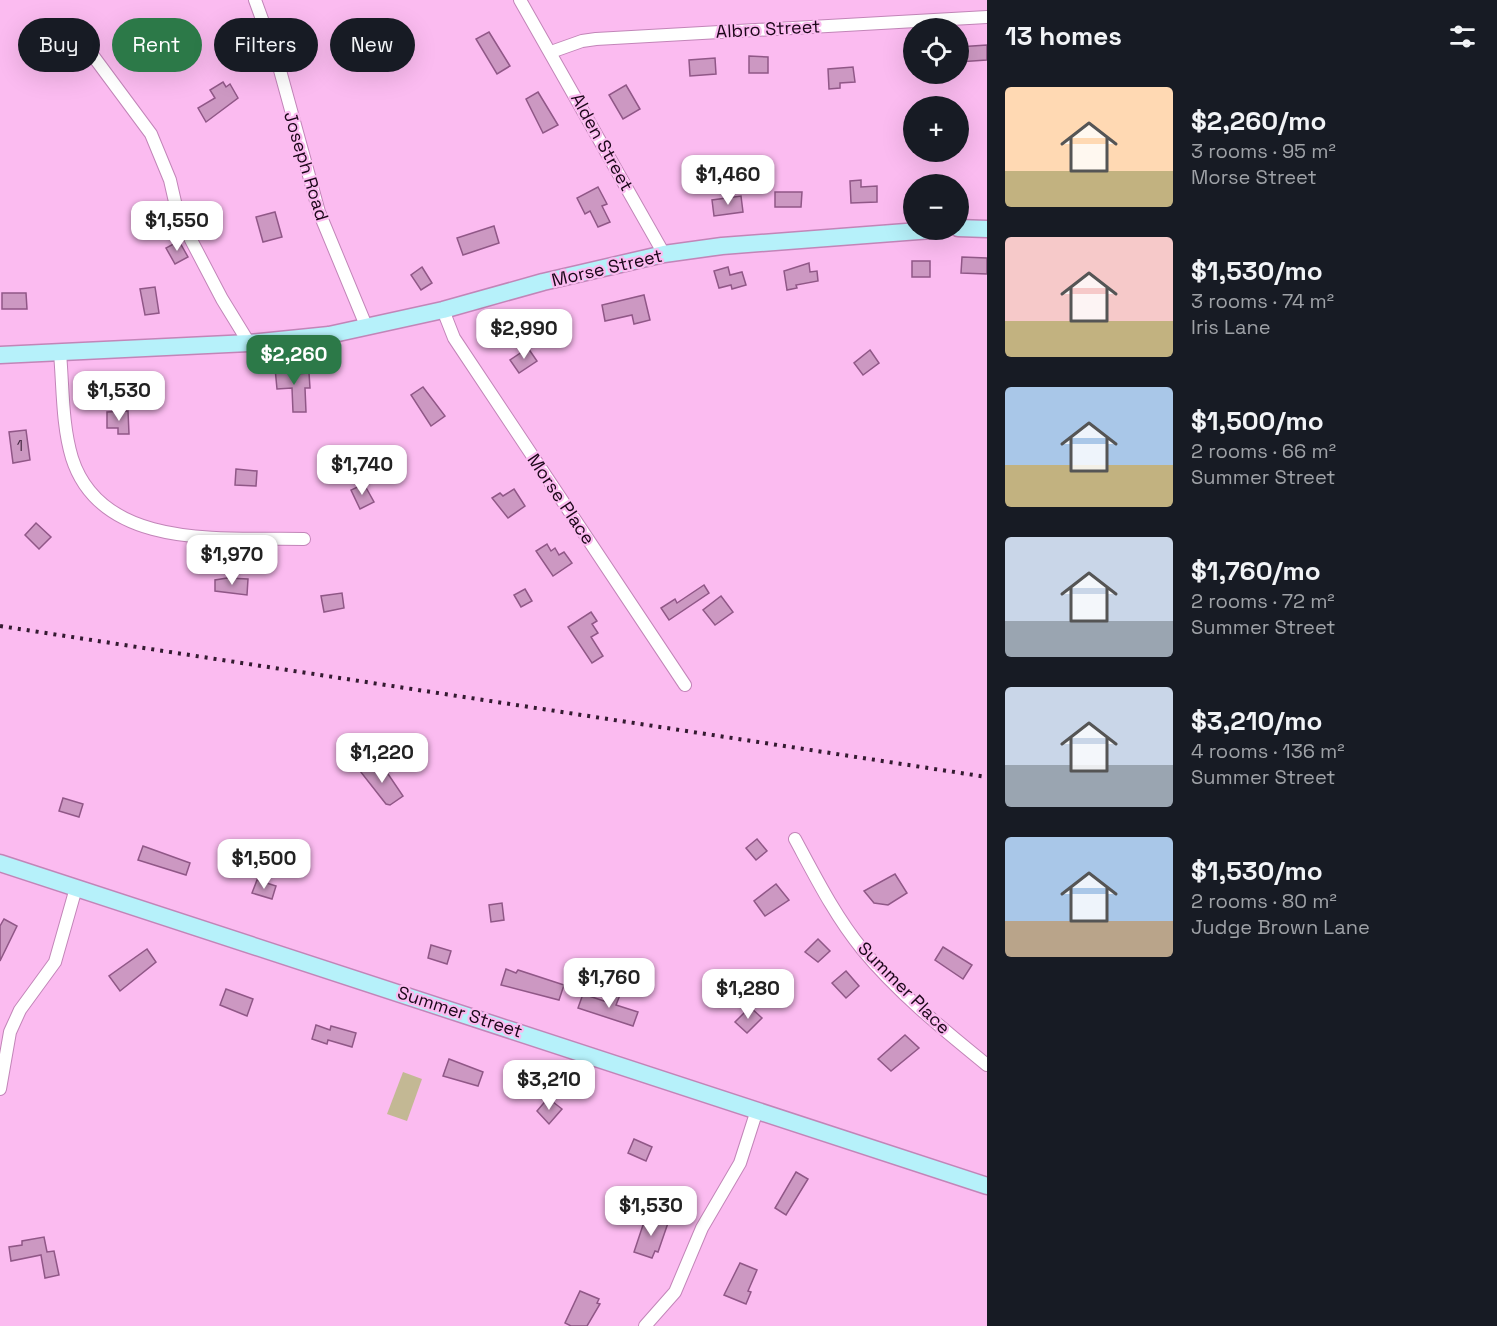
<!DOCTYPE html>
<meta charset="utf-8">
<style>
:root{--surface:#171b24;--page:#242831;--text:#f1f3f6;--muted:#9ea1a6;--accent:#2c7948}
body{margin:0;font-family:"Space Grotesk",sans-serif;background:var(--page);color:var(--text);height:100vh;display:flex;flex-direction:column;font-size:22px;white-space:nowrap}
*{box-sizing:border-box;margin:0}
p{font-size:20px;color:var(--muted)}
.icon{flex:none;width:33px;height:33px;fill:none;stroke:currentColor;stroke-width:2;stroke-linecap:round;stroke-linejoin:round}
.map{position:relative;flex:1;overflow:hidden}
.panel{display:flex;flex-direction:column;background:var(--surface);width:510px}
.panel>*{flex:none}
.hud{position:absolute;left:18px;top:18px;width:570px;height:54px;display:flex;gap:12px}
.tools{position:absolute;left:903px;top:18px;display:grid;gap:12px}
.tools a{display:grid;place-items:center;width:66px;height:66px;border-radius:50%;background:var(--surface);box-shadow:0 6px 24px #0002;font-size:30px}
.price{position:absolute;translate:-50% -51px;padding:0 14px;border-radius:12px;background:#fff;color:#222;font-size:20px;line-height:39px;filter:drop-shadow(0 2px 3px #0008)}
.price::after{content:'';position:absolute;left:50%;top:36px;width:18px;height:14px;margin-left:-9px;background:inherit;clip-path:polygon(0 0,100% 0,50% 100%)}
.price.current{background:var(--accent);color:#fff}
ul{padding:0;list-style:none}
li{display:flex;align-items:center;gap:18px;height:150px;padding:0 18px}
li span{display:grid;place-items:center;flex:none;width:168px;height:120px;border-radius:6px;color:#555}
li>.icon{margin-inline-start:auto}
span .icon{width:72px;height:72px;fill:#fffc;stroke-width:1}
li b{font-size:26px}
h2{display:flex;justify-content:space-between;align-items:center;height:72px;padding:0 18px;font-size:26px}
.pill{padding:0 21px;border-radius:27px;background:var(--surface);box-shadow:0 6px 24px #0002;font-size:21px;line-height:54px}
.pill.current{background:var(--accent);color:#fff}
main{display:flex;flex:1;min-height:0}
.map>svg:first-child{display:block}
.green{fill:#c3b894}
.building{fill:#cc98c2;stroke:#905787;stroke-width:1.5}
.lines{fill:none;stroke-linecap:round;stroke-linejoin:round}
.street-casing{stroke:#c285b8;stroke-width:14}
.secondary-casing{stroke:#c285b8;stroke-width:19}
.street{stroke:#fff;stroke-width:12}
.secondary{stroke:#b6f1fa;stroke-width:16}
.rail{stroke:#341a31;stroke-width:4;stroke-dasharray:3 6;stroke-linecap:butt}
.labels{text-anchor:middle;stroke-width:4.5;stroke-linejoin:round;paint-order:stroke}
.number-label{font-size:15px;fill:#472a43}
.street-label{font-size:18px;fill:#1b0619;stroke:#fbbbf0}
</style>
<main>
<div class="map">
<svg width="987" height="1326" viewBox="0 0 987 1326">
<rect width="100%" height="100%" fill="#fbbbf0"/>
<path class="green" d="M403 1072 422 1079 407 1121 387 1114Z"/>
<g class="building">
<path d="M489 32 510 66 497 74 476 39Z"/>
<path d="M987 45V60L958 62V47Z"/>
<path d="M749 56 768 57V73H749Z"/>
<path d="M715 58 716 74 690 76 689 60Z"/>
<path d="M853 67 855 82 840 83V88L829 89 828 69Z"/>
<path d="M223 82 226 87 230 84 238 98 206 122 198 108 215 98 210 90Z"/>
<path d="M626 85 640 109 623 119 609 95Z"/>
<path d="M538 92 558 125 543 133 526 99Z"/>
<path d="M861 180V187L877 186V202L851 203 850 181Z"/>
<path d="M598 187 607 204 602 206 610 222 598 227 590 211 585 214 577 198Z"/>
<path d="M775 192H802L801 207H775Z"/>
<path d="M741 196 743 212 714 216 712 200Z"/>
<path d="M275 212 282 237 263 242 256 217Z"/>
<path d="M494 226 499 243 463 255 457 238Z"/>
<path d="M179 241 188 257 175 264 166 248Z"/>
<path d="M962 257 987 258V274L961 273Z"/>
<rect x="912" y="261" width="18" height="16"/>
<path d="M809 263 810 272 817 271 818 281 796 285 797 288 787 290 784 271Z"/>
<path d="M422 267 432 283 421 290 411 275Z"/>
<path d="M728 267 730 275 742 272 746 285 732 289 731 285 719 288 714 271Z"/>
<path d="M155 287 159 313 145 315 140 289Z"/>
<path d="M2 293H26L27 309H2Z"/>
<path d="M644 295 650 320 634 324 632 315 605 321 602 305Z"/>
<path d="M528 348 537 361 519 373 510 360Z"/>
<path d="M870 350 879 363 863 375 854 363Z"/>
<path d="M275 368H296V374L309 373 310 388H305L306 412H293L292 388 277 389Z"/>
<path d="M423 387 445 416 431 426 411 395Z"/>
<path d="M128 411 129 434H118V428H107V412Z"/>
<path d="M26 430 30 460 13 463 9 432Z"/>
<path d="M236 469 257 471 256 486 235 485Z"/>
<path d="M364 484 374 502 360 509 351 490Z"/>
<path d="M514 489 525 506 508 518 492 498 500 493 503 496Z"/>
<path d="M36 523 51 537 39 549 25 535Z"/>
<path d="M547 544 551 551 555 548 559 555 564 552 572 563 553 576 536 551Z"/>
<path d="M227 578 248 579 247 595 215 591V580Z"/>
<path d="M704 585 709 593 669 620 661 608 675 599 677 603Z"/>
<path d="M525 589 532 601 521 607 514 595Z"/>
<path d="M342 593 344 608 324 612 321 596Z"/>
<path d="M721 596 733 612 715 625 703 610Z"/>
<path d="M591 612 597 621 592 624 598 633 591 637 603 656 592 663 568 627Z"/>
<path d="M374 761 382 773 386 771 403 796 390 805 386 804 360 771Z"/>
<path d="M63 798 83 804 79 817 59 811Z"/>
<path d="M757 839 767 851 756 860 746 848Z"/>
<path d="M143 846 190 863 186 875 138 860Z"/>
<path d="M895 874 907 893 888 905 874 903 864 891Z"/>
<path d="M257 880 276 886 272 899 252 893Z"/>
<path d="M776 884 789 900 765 916 754 901Z"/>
<path d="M502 903 504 920 491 922 489 905Z"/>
<path d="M4 919 17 926 0 961V926Z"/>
<path d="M818 939 830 951 818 962 805 952Z"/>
<path d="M431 945 451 951 447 964 428 958Z"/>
<path d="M943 947 972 965 963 979 935 960Z"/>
<path d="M147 949 156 962 120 991 109 976Z"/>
<path d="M506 969 516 973 518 970 564 985 559 1000 501 985Z"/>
<path d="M846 971 859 986 846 998 832 983Z"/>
<path d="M226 989 253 999 247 1016 220 1005Z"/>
<path d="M610 992 620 995 616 1005 638 1012 633 1026 578 1008 583 994 607 1002Z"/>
<path d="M750 1007 762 1018 747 1033 735 1022Z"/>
<path d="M316 1025 330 1030 331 1026 356 1033 352 1047 328 1040 327 1044 312 1039Z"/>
<path d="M905 1035 919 1048 891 1071 878 1059Z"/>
<path d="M449 1059 483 1072 478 1086 443 1076Z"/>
<path d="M548 1098 562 1109 549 1124 537 1111Z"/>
<path d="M634 1139 652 1147 646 1161 628 1153Z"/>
<path d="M796 1172 808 1179 786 1215 775 1208Z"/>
<path d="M646 1216 668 1223 658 1252 655 1251 652 1258 634 1252Z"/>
<path d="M44 1237 47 1252 54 1251 59 1275 45 1278 41 1255 11 1261 9 1247 22 1245V1241Z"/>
<path d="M740 1263 757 1270 748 1291 751 1292 746 1304 724 1295Z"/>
<path d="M580 1291 599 1299 597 1303 600 1304 587 1326H571L565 1323Z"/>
</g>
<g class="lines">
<g class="street-casing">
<g id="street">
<path d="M255 0 278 63 319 212 367 328"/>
<path d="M520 0 664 254"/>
<path d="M88 49 151 134 170 180 178 215 222 299 249 343"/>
<path d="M551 52 582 41 596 39 987 17"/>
<path d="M443 310 454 338 685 685"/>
<path d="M60 353C63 387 62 425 72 458 102 552 227 537 304 539"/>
<path d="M795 839C815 876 835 916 862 949 898 993 944 1030 987 1065"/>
<path d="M0 1089 10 1032 20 1010 55 962 76 888"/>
<path d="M645 1326 675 1292 702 1228 740 1163 757 1110"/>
</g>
</g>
<g class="secondary-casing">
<g id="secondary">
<path d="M958 228 987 229"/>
<path d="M0 355 249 343 329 335 443 310 543 282 664 254 722 246 932 230"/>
<path d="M0 863 987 1186"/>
</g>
</g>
<use href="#street" class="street"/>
<use href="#secondary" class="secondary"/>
<path class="rail" d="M0 626 987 777"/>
</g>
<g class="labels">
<g class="number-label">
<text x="20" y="451">1</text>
</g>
<g class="street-label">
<text transform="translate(768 29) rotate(-3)" y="6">Albro Street</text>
<text transform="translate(602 142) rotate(61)" y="6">Alden Street</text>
<text transform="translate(306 166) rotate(73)" y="6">Joseph Road</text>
<text transform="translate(607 268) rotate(-13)" y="6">Morse Street</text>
<text transform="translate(561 499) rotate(56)" y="6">Morse Place</text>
<text transform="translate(904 988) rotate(45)" y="6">Summer Place</text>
<text transform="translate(460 1012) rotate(18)" y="6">Summer Street</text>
</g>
</g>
</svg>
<div class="tools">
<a><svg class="icon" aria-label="locate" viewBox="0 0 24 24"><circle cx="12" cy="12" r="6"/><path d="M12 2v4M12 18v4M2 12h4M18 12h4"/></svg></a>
<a>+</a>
<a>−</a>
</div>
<b class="price" style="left:728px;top:206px">$1,460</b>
<b class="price" style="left:177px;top:252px">$1,550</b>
<b class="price" style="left:524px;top:360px">$2,990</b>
<b class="price current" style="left:294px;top:386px">$2,260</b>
<b class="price" style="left:119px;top:422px">$1,530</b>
<b class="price" style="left:362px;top:496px">$1,740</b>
<b class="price" style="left:232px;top:586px">$1,970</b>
<b class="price" style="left:382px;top:784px">$1,220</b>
<b class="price" style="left:264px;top:890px">$1,500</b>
<b class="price" style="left:609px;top:1009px">$1,760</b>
<b class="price" style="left:748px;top:1020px">$1,280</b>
<b class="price" style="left:549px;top:1111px">$3,210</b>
<b class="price" style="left:651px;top:1237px">$1,530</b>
<div class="hud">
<a class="pill">Buy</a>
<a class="pill current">Rent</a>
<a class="pill">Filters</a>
<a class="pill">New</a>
</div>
</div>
<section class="panel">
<h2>13 homes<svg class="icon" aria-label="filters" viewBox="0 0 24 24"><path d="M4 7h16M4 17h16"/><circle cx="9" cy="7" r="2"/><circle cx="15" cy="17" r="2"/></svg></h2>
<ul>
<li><span style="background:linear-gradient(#ffd9b3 70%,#c2b280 0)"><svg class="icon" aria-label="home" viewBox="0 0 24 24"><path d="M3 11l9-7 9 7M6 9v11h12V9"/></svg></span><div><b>$2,260/mo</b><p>3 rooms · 95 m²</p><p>Morse Street</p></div></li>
<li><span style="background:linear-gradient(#f6c9c9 70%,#c2b280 0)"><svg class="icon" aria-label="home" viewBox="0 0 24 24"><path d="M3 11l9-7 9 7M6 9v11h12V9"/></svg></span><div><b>$1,530/mo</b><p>3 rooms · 74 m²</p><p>Iris Lane</p></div></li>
<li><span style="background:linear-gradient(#a9c7e8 65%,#c2b280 0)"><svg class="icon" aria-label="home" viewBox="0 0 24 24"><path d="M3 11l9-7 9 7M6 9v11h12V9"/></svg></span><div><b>$1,500/mo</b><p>2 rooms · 66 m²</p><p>Summer Street</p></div></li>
<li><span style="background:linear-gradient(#c9d6e8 70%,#9aa5b1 0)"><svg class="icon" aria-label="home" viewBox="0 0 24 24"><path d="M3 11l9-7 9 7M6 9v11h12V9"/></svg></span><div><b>$1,760/mo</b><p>2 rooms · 72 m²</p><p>Summer Street</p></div></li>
<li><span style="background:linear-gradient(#c9d6e8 65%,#9aa5b1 0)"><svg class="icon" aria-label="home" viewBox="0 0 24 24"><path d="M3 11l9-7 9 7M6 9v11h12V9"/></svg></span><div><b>$3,210/mo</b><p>4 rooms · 136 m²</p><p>Summer Street</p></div></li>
<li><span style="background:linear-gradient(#a9c7e8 70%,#b9a48a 0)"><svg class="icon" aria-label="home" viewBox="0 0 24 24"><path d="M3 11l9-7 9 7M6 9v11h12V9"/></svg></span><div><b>$1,530/mo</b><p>2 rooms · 80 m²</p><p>Judge Brown Lane</p></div></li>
</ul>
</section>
</main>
